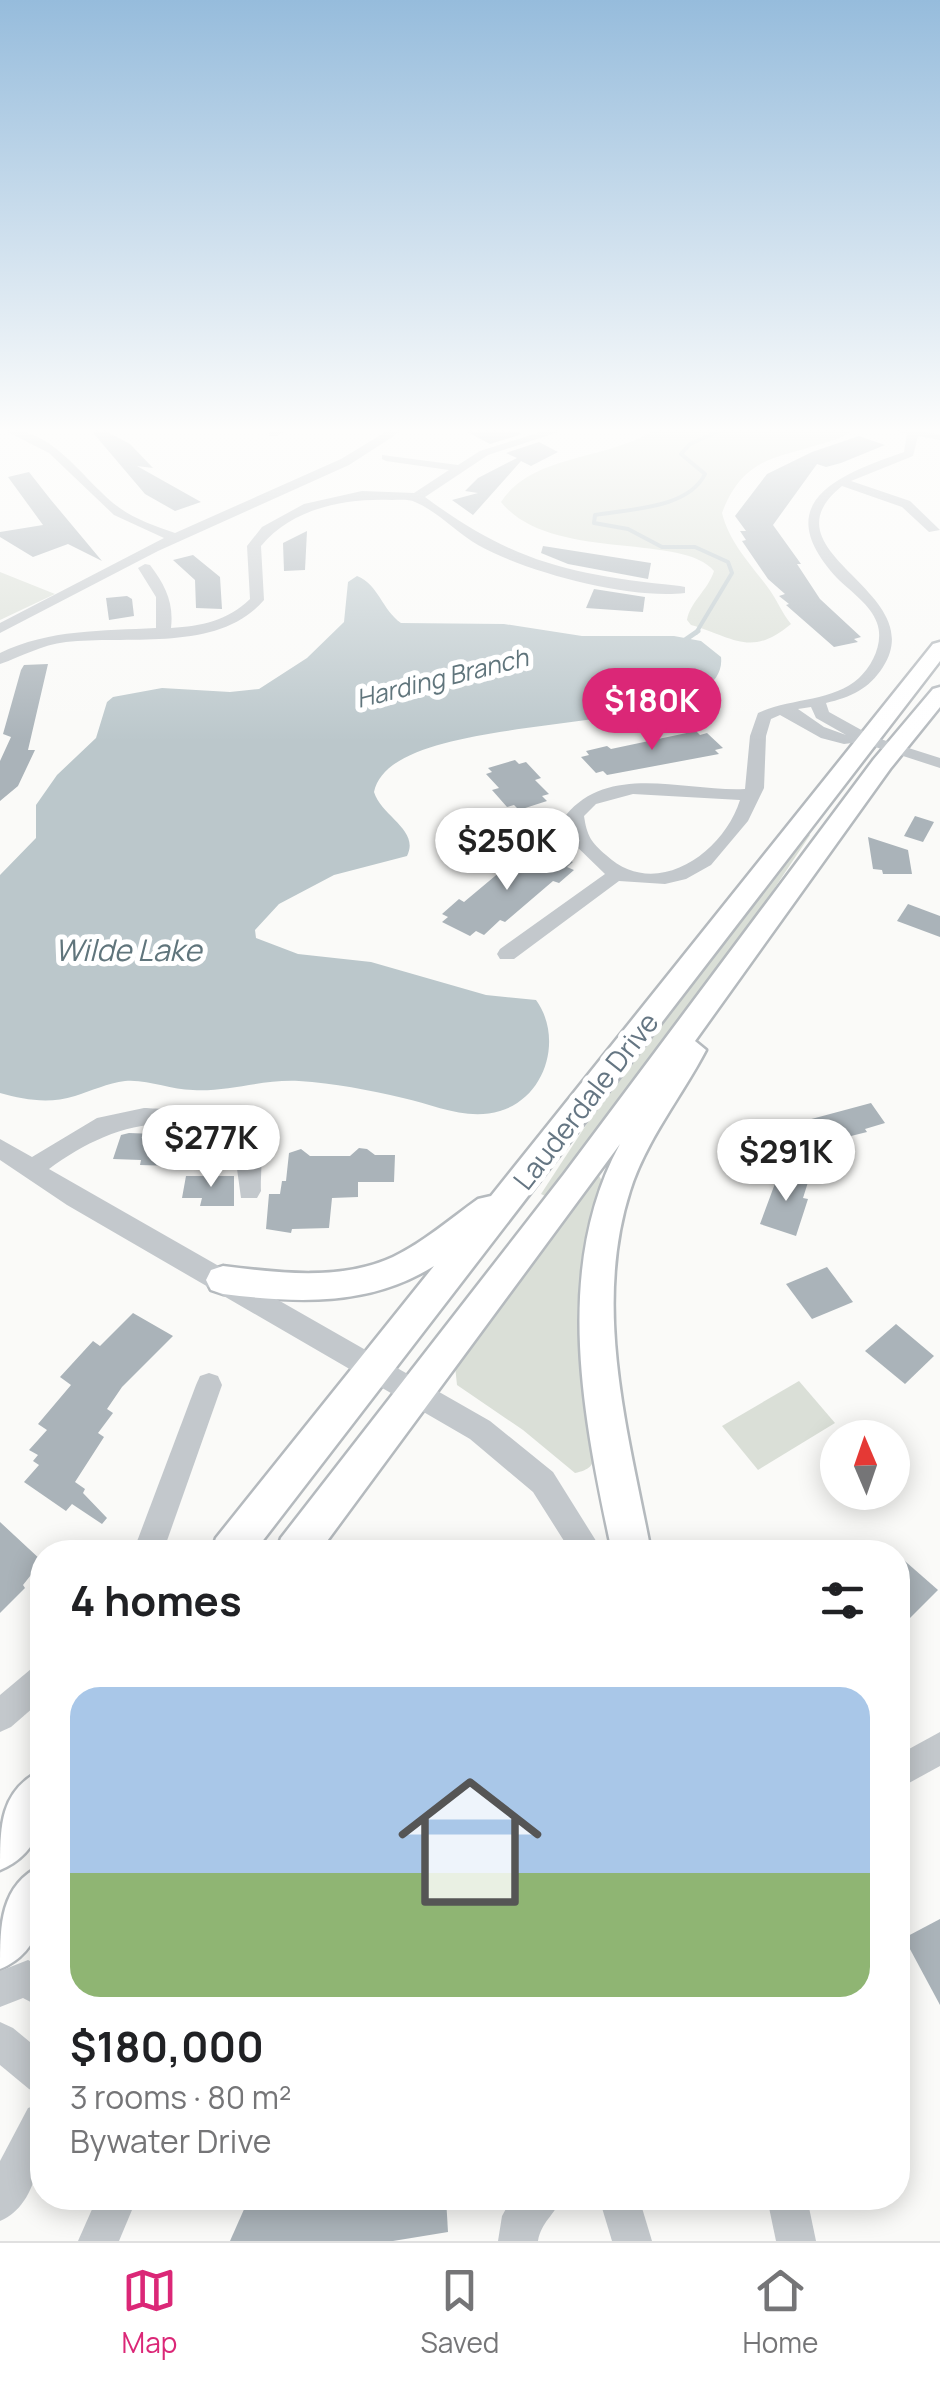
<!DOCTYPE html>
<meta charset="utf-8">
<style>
:root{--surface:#fff;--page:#f6f6f6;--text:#202124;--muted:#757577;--line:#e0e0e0;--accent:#db2777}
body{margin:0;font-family:Manrope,sans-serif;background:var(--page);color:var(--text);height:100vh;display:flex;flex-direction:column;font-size:38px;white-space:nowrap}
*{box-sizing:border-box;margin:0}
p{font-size:32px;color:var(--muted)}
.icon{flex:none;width:55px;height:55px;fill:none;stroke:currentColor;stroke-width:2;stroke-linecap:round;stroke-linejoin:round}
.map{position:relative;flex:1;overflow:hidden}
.sheet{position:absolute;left:30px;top:1540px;width:880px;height:670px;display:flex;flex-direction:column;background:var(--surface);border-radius:40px;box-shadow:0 5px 25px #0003}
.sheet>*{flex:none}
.needle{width:65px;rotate:358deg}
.controls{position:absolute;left:820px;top:1420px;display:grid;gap:20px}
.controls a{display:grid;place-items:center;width:90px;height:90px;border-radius:50%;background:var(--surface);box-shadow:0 5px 25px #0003;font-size:50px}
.price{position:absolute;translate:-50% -85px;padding:0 22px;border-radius:35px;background:#fff;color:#222;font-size:32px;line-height:65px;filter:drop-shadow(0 2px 5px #0008)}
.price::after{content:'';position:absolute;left:50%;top:60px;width:30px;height:22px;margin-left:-15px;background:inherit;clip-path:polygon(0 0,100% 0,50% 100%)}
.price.selected{background:var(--accent);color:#fff}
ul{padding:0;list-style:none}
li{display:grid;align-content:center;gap:20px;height:530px;padding:0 40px}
li span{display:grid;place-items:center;height:310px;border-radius:30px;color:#555}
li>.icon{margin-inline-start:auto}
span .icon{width:180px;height:180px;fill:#fffc;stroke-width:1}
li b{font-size:42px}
h2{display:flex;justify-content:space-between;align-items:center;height:120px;padding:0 40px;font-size:42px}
.tab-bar{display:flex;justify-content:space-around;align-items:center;height:140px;border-top:2px solid var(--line);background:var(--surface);font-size:28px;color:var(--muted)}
.tab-bar a{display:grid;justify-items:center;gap:5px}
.tab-bar .selected{color:var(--accent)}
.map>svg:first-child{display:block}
.green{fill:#dadfd7}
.water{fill:#bbc7cb}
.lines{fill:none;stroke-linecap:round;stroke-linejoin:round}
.stream-far1{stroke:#bbc7cb;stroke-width:4}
.stream{stroke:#bbc7cb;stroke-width:5}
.building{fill:#aab3b9}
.major-casing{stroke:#b5babe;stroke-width:5}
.minor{fill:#c3c8cc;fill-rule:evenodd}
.major{fill:#fff;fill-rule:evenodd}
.labels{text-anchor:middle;stroke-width:10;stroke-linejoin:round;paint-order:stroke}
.far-water-label{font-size:25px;font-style:italic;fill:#60757c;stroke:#fff}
.street-label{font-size:28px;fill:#657683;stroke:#fff}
.water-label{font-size:30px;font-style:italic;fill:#60757c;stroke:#fff}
</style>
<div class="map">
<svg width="940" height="2241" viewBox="0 0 940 2241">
<rect width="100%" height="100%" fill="#fafaf8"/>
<g class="green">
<path d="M657 428H849L850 433C793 460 747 446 722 513 730 544 750 563 769 589 777 600 782 613 791 624 751 658 733 637 691 625L687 620C690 602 708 590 714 571 682 532 550 563 501 502 534 452 611 461 657 428Z"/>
<path d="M0 572 55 594 0 620Z"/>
<path d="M806 833 810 835 752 922 545 1196 541 1194 605 1096Z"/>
<path d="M598 1174 602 1181 589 1230 595 1452C594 1466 589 1470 575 1473L523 1430 457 1385 455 1366Z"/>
<path d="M799 1381 835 1423 758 1470 722 1426Z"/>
</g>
<path class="water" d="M357 576C379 585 382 610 401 623L504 624 582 636H674L701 641 721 657C731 746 393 701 374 792 382 817 420 830 407 856L334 875 279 904 255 930 256 938 298 954 371 962 486 995 536 1000C563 1037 547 1097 500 1111 467 1121 435 1105 403 1098 369 1090 334 1083 299 1081 263 1079 228 1092 193 1090 170 1090 148 1079 125 1081 108 1083 91 1091 75 1096 49 1104 25 1100 0 1093V875L36 838V805L57 775 96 738 107 702 113 697 162 688 230 692 259 689 307 658 344 622 348 582Z"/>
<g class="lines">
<path class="stream-far1" d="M696 633 732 573 728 562 695 547H662L628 529 594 523 595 515C629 509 688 509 705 474L681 454 690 444 726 428"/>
<path class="stream" d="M685 640 698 631"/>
</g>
<g class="building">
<path d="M89 428H100L130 444 153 468 137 466 201 502 175 511 145 494Z"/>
<path d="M460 428H511L522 434 490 444Z"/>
<path d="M859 436 885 445 841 463 826 467 817 464 773 525 801 564H797L820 599 861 637 854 639 858 642 834 647 786 605 789 604 779 596 785 594 768 579 742 541 746 540 740 531H746L735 516 767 474 812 452Z"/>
<path d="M539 442 558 452 531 466 521 461 473 515 452 500 478 493 465 491 478 478 517 458 506 453Z"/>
<path d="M29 472 51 500 102 561 68 544 33 557 0 537V532L43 525 8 477Z"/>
<path d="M307 531 305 570 284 571 283 543Z"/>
<path d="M543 546 651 563 648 579 568 564 541 553Z"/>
<path d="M193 555 220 577 222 609 196 608 195 580 173 560Z"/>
<path d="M594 589 645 597 643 612 586 608Z"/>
<path d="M127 596 132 599 134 616 109 620 106 598Z"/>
<path d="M48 664 28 750H35L18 786 0 801V761L11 737 3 734 21 670 24 665Z"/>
<path d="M696 731 700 735 707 733 723 748 715 750 719 754 607 775 603 771 596 773 581 757 589 755 586 751 607 746 611 749Z"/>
<path d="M515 760 519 764 526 762 541 778 535 780 549 794 542 796 547 801 519 810 514 805 507 807 492 790 499 788 486 774 492 772 488 768Z"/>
<path d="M915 816 934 822 923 842 904 836Z"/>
<path d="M868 837 908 850 912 874H883L882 870 873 869Z"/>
<path d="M545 850 573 862 567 867 574 870 559 883 553 881 505 922 500 920 484 935 476 931 470 936 442 922 448 917 442 914 459 899 464 902 513 861 518 863 532 851 540 854Z"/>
<path d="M908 904 940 916V937L897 921Z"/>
<path d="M871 1103 885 1123 865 1129 867 1132 827 1142 821 1134 814 1136 804 1121Z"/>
<path d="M129 1133 183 1135 175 1166 140 1165 141 1160 113 1159 121 1135Z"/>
<path d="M359 1148 367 1149 375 1155H395L394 1182H358V1197L332 1198 329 1228 292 1229 291 1233 266 1229 269 1194H280L282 1181H286L289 1153 301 1149 310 1156H350Z"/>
<path d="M780 1170 809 1179 803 1198 808 1199 796 1236 760 1224Z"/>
<path d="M186 1176H234V1206H200L202 1198H182Z"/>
<path d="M827 1267 853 1302 812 1319 786 1284Z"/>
<path d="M133 1313 173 1336 122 1387 107 1409 113 1413 98 1433 104 1437 75 1482 85 1489 83 1493 107 1518 102 1524 72 1504 66 1511 24 1482 39 1465 33 1461 38 1455 29 1450 47 1430 38 1424 71 1385 60 1377 93 1341 100 1346Z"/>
<path d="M896 1324 934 1356 905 1384 865 1351Z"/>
<path d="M0 1522 42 1561 23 1585 25 1588 0 1613Z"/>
<path d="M898 1555 938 1590 898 1630Z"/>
<path d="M940 1919V2005L904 1938Z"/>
<path d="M249 2198H446L448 2232 393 2241H230Z"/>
</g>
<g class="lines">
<g class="major-casing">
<g id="major">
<path d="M940 642V661L254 1552H211L216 1538 434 1266C369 1307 296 1303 223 1294L211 1290 206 1280 211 1270 223 1266C279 1273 341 1281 393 1257 424 1242 450 1219 478 1199L491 1196 933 644Z"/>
<path d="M940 687V707L890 769 695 1041 706 1050C682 1096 646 1140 630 1191 592 1310 629 1435 651 1552H612C584 1420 552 1269 620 1144L319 1552H276L281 1538 564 1174 874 759 933 689Z"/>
<path d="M42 1770C45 1812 45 1851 0 1870 0 1826 0 1790 42 1770Z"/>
<path d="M42 1865C45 1907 45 1950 0 1969 0 1925 0 1885 42 1865Z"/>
</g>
</g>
<g class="minor">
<path d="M0 428C54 428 79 476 117 506 134 519 155 526 175 533L341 459 392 428H406L349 465 158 551 0 633V623L164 538 114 515 49 453Z"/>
<path d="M276 428H290L277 436H269V432Z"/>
<path d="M553 428H571L488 455 425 497C514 563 572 575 680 586L685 587V593C631 600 525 572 478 545 457 533 437 511 415 502 409 499 399 500 392 500 346 498 292 508 261 546L264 600C219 653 129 635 66 642 41 645 23 656 0 664V653C49 629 103 631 156 628V597L138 568 145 564 150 565C165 585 174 602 171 628 202 626 227 621 250 599L247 546 262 527 304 504 362 491 414 493 449 470 386 461 382 459V455L458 465 480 451Z"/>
<path d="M886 428 940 434V440L918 436 913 456 851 481 910 501 940 530 929 532 902 507 842 486C759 553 932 590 883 667 869 689 851 697 826 703L829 712 874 737 940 758V768L860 742 844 744 821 738 780 715 771 719 766 736 764 788 748 821 711 865 686 879 665 884 619 881 514 959H500L497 954 500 949 605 874 570 840 566 815C610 762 686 792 745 789L750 736 758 713C789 698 833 702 859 678 873 665 884 642 877 623 871 605 850 591 837 578 768 503 837 475 904 452L907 434ZM811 707 816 718 846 735 824 727 798 709ZM633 794 740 800C723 854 655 901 606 855 591 842 587 836 584 816L596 804Z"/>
<path d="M144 1108C172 1109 243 1114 258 1143 264 1155 260 1177 261 1191L257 1198H241L234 1147C173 1103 103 1129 49 1169L490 1421 553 1472 603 1552H571L533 1492 470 1439 67 1205 0 1160V1139L32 1157 97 1118Z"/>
<path d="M209 1373 218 1376 222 1385 163 1552H133L196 1385 200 1376Z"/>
<path d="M42 1664V1700L11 1727 0 1732V1695L31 1669Z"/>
<path d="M940 1732V1766L898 1789V1755Z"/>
<path d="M28 1960 42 1967V2008L23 1998 0 2007V1971Z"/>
<path d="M0 2022 13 2028 42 2052V2095L29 2089 0 2065Z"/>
<path d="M42 2103C44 2140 41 2204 0 2221V2161L28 2108Z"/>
<path d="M97 2198H137L119 2241H78Z"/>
<path d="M512 2198H561C555 2215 541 2222 538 2241H498L502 2216Z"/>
<path d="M599 2198H639L652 2241H612Z"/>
<path d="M767 2198H807L816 2241H776Z"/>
</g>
<use href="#major" class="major"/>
</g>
<linearGradient id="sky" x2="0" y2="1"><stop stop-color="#96bcdc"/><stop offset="0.58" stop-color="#fdfdfc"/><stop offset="1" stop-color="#fdfdfc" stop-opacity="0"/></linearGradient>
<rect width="940" height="742" fill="url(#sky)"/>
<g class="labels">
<g class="far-water-label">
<text transform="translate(442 678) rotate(-14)" y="9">Harding Branch</text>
</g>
<g class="street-label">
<text transform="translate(586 1101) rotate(-52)" y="10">Lauderdale Drive</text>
</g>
<g class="water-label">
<text x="128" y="961">Wilde Lake</text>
</g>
</g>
</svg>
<div class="controls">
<a><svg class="needle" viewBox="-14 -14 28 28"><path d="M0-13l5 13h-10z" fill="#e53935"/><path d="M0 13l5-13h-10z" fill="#757577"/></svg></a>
</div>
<b class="price selected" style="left:652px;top:753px">$180K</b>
<b class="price" style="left:507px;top:893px">$250K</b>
<b class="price" style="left:211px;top:1190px">$277K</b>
<b class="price" style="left:786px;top:1204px">$291K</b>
<section class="sheet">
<h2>4 homes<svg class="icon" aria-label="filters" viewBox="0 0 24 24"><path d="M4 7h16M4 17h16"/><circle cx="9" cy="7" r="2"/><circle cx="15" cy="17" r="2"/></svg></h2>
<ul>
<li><span style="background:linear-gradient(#a9c7e8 60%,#8fb573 0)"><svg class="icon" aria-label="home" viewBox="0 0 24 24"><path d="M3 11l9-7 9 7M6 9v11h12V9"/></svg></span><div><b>$180,000</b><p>3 rooms · 80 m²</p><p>Bywater Drive</p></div></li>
</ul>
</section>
</div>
<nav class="tab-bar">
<a class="selected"><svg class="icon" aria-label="map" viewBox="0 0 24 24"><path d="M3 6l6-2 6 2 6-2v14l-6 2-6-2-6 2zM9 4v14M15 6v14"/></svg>Map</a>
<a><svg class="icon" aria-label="saved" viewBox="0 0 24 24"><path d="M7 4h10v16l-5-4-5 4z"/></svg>Saved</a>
<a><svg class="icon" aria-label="home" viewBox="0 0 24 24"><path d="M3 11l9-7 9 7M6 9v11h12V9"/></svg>Home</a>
</nav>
